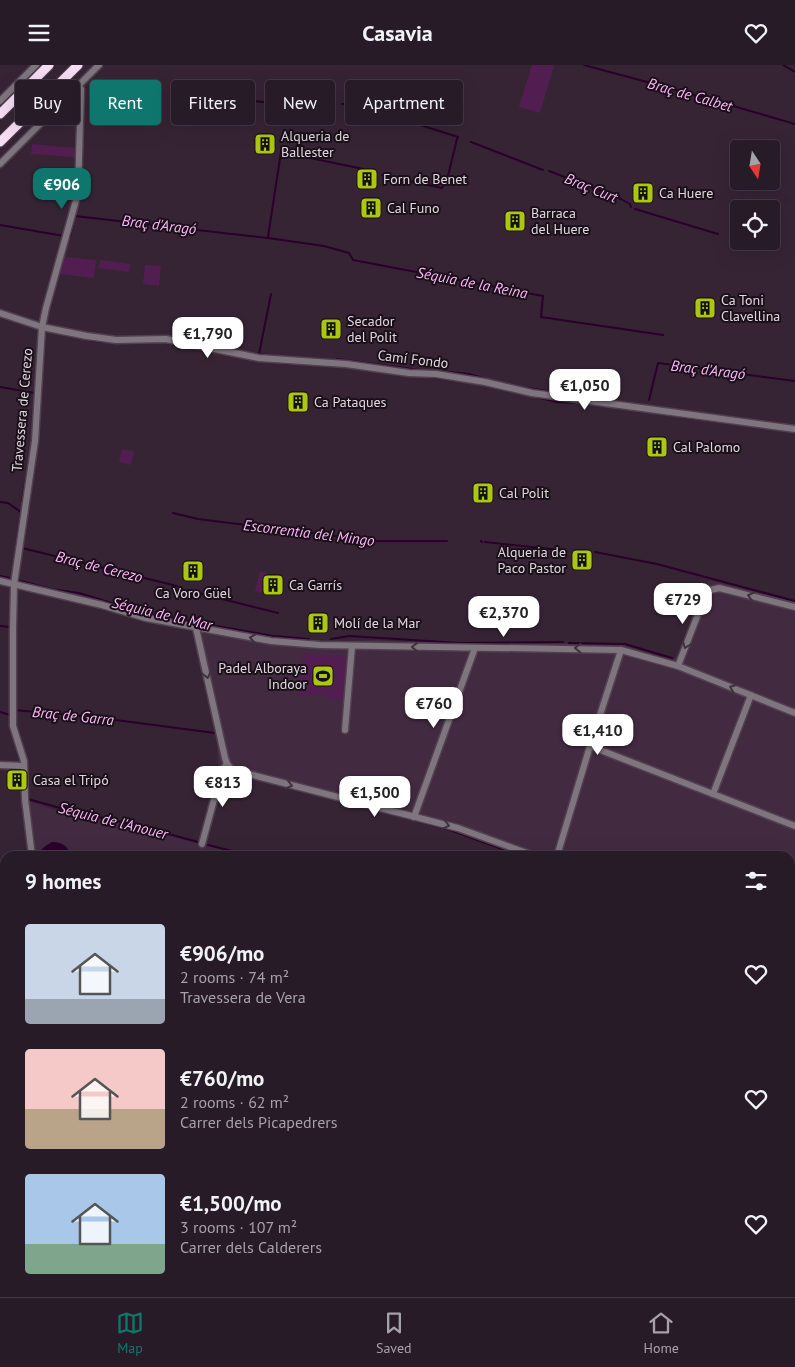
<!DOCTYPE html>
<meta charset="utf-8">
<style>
:root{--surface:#281b28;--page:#342834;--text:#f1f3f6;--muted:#a5a1a8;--line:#443945;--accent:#0f766e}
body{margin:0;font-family:"PT Sans",sans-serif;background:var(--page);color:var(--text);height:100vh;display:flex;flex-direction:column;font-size:19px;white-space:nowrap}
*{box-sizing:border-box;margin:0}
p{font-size:16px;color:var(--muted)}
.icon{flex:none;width:28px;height:28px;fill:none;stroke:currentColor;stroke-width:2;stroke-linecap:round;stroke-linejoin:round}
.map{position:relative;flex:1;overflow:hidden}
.sheet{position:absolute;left:0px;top:786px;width:795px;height:446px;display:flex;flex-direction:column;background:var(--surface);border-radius:15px 15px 0 0;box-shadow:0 5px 20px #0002,0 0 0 1px var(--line)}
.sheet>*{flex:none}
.banner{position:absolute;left:15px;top:15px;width:500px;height:45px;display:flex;gap:10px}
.needle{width:32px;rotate:168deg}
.fabs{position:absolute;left:730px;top:75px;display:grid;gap:10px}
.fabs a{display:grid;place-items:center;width:50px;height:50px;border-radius:5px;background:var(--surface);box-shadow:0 5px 20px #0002,0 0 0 1px var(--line);font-size:25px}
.price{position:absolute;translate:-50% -42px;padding:0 11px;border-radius:10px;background:#fff;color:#222;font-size:16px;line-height:32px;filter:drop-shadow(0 1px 2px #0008)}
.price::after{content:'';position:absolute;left:50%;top:30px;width:15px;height:11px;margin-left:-8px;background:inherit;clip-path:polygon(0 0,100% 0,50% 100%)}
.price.active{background:var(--accent);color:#fff}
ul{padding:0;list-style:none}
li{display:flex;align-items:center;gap:15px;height:125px;padding:0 25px}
li span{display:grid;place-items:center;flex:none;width:140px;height:100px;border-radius:5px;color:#555}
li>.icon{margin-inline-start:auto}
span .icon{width:60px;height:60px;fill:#fffc;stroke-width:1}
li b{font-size:21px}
h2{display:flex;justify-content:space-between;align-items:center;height:60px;padding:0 25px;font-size:21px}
.tag{padding:0 18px;border-radius:5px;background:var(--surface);box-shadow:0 5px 20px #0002,0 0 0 1px var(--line);font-size:18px;line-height:45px}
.tag.active{background:var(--accent);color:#fff}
header{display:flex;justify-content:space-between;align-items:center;height:65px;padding:0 25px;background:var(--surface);font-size:22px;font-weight:700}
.dock{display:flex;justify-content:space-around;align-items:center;height:70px;border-top:1px solid var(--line);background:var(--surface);font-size:14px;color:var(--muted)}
.dock a{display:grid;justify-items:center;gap:2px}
.dock .active{color:var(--accent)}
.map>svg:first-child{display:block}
.built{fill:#422b41}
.green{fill:#521e51}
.water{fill:#2b002b}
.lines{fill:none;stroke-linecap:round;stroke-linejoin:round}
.stream{stroke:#2b002b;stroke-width:2}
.minor-casing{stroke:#514050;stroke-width:9}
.highway-casing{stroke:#514050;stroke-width:11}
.minor{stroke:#7f757e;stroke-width:6}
.highway{stroke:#f6ddf4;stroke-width:9}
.oneway{stroke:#3d333c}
.labels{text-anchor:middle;stroke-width:4;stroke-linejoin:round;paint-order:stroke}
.poi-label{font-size:14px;fill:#e1d5e0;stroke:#191018;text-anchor:start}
.street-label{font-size:14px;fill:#e1d5e0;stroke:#191018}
.water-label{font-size:15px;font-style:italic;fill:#feb5fa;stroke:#191018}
</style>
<header><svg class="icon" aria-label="menu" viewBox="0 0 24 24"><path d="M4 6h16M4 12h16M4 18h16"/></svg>Casavia<svg class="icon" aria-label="heart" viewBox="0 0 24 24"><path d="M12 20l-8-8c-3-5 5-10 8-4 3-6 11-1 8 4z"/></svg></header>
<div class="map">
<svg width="795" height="1232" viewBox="0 0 795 1232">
<rect width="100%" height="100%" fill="#362435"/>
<g class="built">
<path d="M709 515 795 537V901L790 899V791H525L449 764 229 709 218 704 217 666 202 596H200L190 558 273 573 315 577 374 575 456 579 569 578 625 580 672 596 680 588Z"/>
<path d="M28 736 58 746 104 754 246 791H35Z"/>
</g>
<g class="green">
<path d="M532 0H554L540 48 519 42Z"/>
<path d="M32 79 76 83V92L31 89Z"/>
<path d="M65 192 96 195 94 213 60 209Z"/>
<path d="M100 195 130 199 129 207 99 203Z"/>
<path d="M145 200 161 201 159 221 143 219Z"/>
<path d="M122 384 134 386 131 400 119 397Z"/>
<path d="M260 506 267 508 262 528 255 526Z"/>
<path d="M303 588 347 592 343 635 329 634 328 632 314 630 299 631Z"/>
</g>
<g class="water">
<path d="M52 777C62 777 69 781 70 791H39C41 783 45 781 52 777Z"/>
<rect x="0" y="1034" width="5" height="67"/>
<rect x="790" y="1056" width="5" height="65"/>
</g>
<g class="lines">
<g class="stream">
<path d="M584 0 706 33 795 59"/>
<path d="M783 0 795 7"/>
<path d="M198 30 282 39 288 33 327 38"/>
<path d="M342 39 357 41 387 49"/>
<path d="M471 77 543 105"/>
<path d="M549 106 621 134 630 139 631 142"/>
<path d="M382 110 442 123 447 115 457 74 458 72 395 52"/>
<path d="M635 144 718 169"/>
<path d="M0 160 64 171"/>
<path d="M68 172H70L75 151 268 173 324 181 349 188 353 195 543 231 541 252 663 270"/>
<path d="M268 172 281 87 373 106"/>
<path d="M271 229 259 289 274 291"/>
<path d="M55 268 94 276 106 277"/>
<path d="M126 278 161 277 203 285"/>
<path d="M299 293 326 294"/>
<path d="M337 294 420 305"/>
<path d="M272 297 292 299"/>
<path d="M308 300H316"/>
<path d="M335 301 356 303"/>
<path d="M441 306 469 309 497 317"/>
<path d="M428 312 458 316"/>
<path d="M487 321 557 337 585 338"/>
<path d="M514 321 643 340"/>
<path d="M0 322 35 328 33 358"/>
<path d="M649 335 658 298 795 316"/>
<path d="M662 349 674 351"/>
<path d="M680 352 773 364"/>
<path d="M22 436 30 390"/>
<path d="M0 437 8 438 21 447 16 481"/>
<path d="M173 448 198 454 376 476H447"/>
<path d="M481 476 482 477"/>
<path d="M485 477 560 485"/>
<path d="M22 483 177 521"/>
<path d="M595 487 657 499 795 536"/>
<path d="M0 511 10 513"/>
<path d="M17 515 51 524 79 528 144 548 273 571 309 574"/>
<path d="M194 527 278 548"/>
<path d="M0 561 10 562"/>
<path d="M331 574 349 571 460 578 563 577"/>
<path d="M569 578 625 579 672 593"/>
<path d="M16 598V610"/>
<path d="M14 645 93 652 215 668"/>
<path d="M0 647 10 650"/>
<path d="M226 707 259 715"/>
<path d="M28 734 67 745 139 761 198 777"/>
<path d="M381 746 450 765 521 791"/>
<path d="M208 780 252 791"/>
<path d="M0 820 5 821"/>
<path d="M790 901 795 903"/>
<path d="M0 1023H5"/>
<path d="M790 1023 795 1024"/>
<path d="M0 1111H5"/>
<path d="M790 1128H795"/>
<path d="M0 1217 5 1218"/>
<path d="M45 1228 102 1232"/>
</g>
<g class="minor-casing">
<g id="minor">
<path d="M0 36 36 0"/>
<path d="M0 99 99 0"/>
<path d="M0 248 42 262 87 271 116 275 166 274 259 293 346 299 409 308 436 309 485 317 532 328 795 364"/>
<path d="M0 516 102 540 146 553 271 576 320 580 621 585 678 601 795 648"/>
<path d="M196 563 225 693 227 699 233 705 458 763 535 791"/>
<path d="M678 601 707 526 719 523 795 542"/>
<path d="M345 665 352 581"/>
<path d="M590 681 795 761"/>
<path d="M0 700 23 701"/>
<path d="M713 729 751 630"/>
<path d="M414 752 475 583"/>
<path d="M202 779 222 705 227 699"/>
<path d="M32 791 25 734 24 696 13 661V564L14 519 35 376 42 262 46 243 78 128 81 24 78 21"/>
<path d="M557 791 590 681 621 585"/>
<path d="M0 893 5 894"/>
<path d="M791 895 795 884"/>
<path d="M745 1228 782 1232"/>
<path d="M391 1232 392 1228"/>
<path d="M675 1232 677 1228"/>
</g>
</g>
<g class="highway-casing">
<g id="highway">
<path d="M0 49 49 0"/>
<path d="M0 77 78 0"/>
</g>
</g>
<use href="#minor" class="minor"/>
<use href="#highway" class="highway"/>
</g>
<defs><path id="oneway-chevron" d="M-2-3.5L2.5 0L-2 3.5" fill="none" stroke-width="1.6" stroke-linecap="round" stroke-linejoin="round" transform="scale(1.25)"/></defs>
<g class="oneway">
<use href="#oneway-chevron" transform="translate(751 531) rotate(-166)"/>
<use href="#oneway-chevron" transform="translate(253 573) rotate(-170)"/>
<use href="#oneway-chevron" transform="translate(686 580) rotate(111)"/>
<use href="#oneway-chevron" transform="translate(415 582) rotate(-179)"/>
<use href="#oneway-chevron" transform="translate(578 583) rotate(-178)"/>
<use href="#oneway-chevron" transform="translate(207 610) rotate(78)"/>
<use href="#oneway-chevron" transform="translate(733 623) rotate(-158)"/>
<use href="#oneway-chevron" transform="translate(289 720) rotate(14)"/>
<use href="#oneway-chevron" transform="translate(446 760) rotate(14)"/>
</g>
<defs>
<g id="building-square" transform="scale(1.125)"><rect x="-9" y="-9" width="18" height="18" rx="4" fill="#adc60f" stroke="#191018"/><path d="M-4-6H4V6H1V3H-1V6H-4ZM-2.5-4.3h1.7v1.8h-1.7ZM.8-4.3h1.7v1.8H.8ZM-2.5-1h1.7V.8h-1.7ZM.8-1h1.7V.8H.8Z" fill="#111"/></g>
<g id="stadium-square" transform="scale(1.125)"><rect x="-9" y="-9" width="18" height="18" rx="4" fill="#adc60f" stroke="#191018"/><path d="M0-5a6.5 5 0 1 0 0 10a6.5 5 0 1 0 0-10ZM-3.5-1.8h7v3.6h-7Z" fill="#111"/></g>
</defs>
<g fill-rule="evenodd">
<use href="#building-square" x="265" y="79"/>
<use href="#building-square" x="367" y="114"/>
<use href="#building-square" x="643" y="128"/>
<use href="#building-square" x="371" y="143"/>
<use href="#building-square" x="515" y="156"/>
<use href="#building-square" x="705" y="243"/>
<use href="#building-square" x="331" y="264"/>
<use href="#building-square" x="298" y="337"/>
<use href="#building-square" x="657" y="382"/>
<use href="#building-square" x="483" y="428"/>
<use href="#building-square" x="582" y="495"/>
<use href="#building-square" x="193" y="506"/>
<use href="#building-square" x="273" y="520"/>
<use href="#building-square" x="318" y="558"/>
<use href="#stadium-square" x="323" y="611"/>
<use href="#building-square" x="17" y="715"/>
</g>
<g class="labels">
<g class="poi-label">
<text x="281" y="76">Alqueria de<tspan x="281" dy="16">Ballester</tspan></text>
<text x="383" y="119">Forn de Benet</text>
<text x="659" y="133">Ca Huere</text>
<text x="387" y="148">Cal Funo</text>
<text x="531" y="153">Barraca<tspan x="531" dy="16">del Huere</tspan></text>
<text x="721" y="240">Ca Toni<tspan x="721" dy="16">Clavellina</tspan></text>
<text x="347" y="261">Secador<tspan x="347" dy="16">del Polit</tspan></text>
<text x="314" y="342">Ca Pataques</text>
<text x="673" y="387">Cal Palomo</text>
<text x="499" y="433">Cal Polit</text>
<text x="566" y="492" text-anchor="end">Alqueria de<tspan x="566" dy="16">Paco Pastor</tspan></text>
<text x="289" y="525">Ca Garrís</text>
<text x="193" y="533" text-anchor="middle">Ca Voro Güel</text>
<text x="334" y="563">Molí de la Mar</text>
<text x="307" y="608" text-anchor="end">Padel Alboraya<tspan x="307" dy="16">Indoor</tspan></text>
<text x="33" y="720">Casa el Tripó</text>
</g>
<g class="street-label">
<text transform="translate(413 294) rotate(7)" y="5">Camí Fondo</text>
<text transform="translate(22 345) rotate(-85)" y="5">Travessera de Cerezo</text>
</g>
<g class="water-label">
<text transform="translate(690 30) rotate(16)" y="5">Braç de Calbet</text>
<text transform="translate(591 123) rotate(22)" y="5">Braç Curt</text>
<text transform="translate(159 160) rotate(7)" y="5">Braç d'Aragó</text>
<text transform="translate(472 218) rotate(11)" y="5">Séquia de la Reina</text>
<text transform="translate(708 305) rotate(7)" y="5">Braç d'Aragó</text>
<text transform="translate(309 468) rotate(7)" y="5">Escorrentia del Mingo</text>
<text transform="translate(99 502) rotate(14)" y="5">Braç de Cerezo</text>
<text transform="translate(162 549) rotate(13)" y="5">Séquia de la Mar</text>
<text transform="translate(73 651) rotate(6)" y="5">Braç de Garra</text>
<text transform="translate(113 756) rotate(14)" y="5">Séquia de l'Anouer</text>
</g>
</g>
</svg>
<div class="fabs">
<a><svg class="needle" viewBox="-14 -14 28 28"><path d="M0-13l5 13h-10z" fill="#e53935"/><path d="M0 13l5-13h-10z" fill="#a5a1a8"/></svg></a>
<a><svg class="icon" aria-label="locate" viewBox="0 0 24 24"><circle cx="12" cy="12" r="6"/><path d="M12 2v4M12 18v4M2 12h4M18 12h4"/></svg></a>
</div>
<b class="price active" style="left:62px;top:145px">€906</b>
<b class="price" style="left:208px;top:294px">€1,790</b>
<b class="price" style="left:585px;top:346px">€1,050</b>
<b class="price" style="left:683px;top:560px">€729</b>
<b class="price" style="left:504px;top:573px">€2,370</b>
<b class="price" style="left:434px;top:664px">€760</b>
<b class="price" style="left:598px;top:691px">€1,410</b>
<b class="price" style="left:223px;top:743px">€813</b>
<b class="price" style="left:375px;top:753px">€1,500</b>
<div class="banner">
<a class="tag">Buy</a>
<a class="tag active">Rent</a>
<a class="tag">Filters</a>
<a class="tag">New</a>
<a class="tag">Apartment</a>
</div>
<section class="sheet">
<h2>9 homes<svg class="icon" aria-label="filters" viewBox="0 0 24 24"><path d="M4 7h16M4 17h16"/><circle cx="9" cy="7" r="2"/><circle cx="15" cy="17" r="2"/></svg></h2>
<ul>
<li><span style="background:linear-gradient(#c9d6e8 75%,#9aa5b1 0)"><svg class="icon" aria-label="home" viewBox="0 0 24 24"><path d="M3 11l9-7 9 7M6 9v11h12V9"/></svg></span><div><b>€906/mo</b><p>2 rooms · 74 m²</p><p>Travessera de Vera</p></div><svg class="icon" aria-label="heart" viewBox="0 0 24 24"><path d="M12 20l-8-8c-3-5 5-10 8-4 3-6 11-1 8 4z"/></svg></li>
<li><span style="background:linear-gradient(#f6c9c9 60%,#b9a48a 0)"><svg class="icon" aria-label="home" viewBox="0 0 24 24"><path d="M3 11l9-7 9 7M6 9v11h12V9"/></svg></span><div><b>€760/mo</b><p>2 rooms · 62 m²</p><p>Carrer dels Picapedrers</p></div><svg class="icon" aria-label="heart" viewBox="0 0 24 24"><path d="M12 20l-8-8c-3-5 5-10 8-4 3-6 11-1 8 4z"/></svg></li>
<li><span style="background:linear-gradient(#a9c7e8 70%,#7fa58c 0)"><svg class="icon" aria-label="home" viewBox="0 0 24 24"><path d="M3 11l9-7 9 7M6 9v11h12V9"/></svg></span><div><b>€1,500/mo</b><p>3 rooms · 107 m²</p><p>Carrer dels Calderers</p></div><svg class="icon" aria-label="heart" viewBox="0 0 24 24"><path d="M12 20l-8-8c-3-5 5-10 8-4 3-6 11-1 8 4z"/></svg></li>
</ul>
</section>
</div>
<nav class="dock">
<a class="active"><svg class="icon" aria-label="map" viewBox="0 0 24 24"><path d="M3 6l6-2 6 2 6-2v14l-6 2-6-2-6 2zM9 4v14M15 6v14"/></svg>Map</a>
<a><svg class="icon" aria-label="saved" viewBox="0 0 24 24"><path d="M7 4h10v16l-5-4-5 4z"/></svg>Saved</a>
<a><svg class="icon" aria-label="home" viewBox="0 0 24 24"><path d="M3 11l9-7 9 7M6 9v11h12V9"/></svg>Home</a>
</nav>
